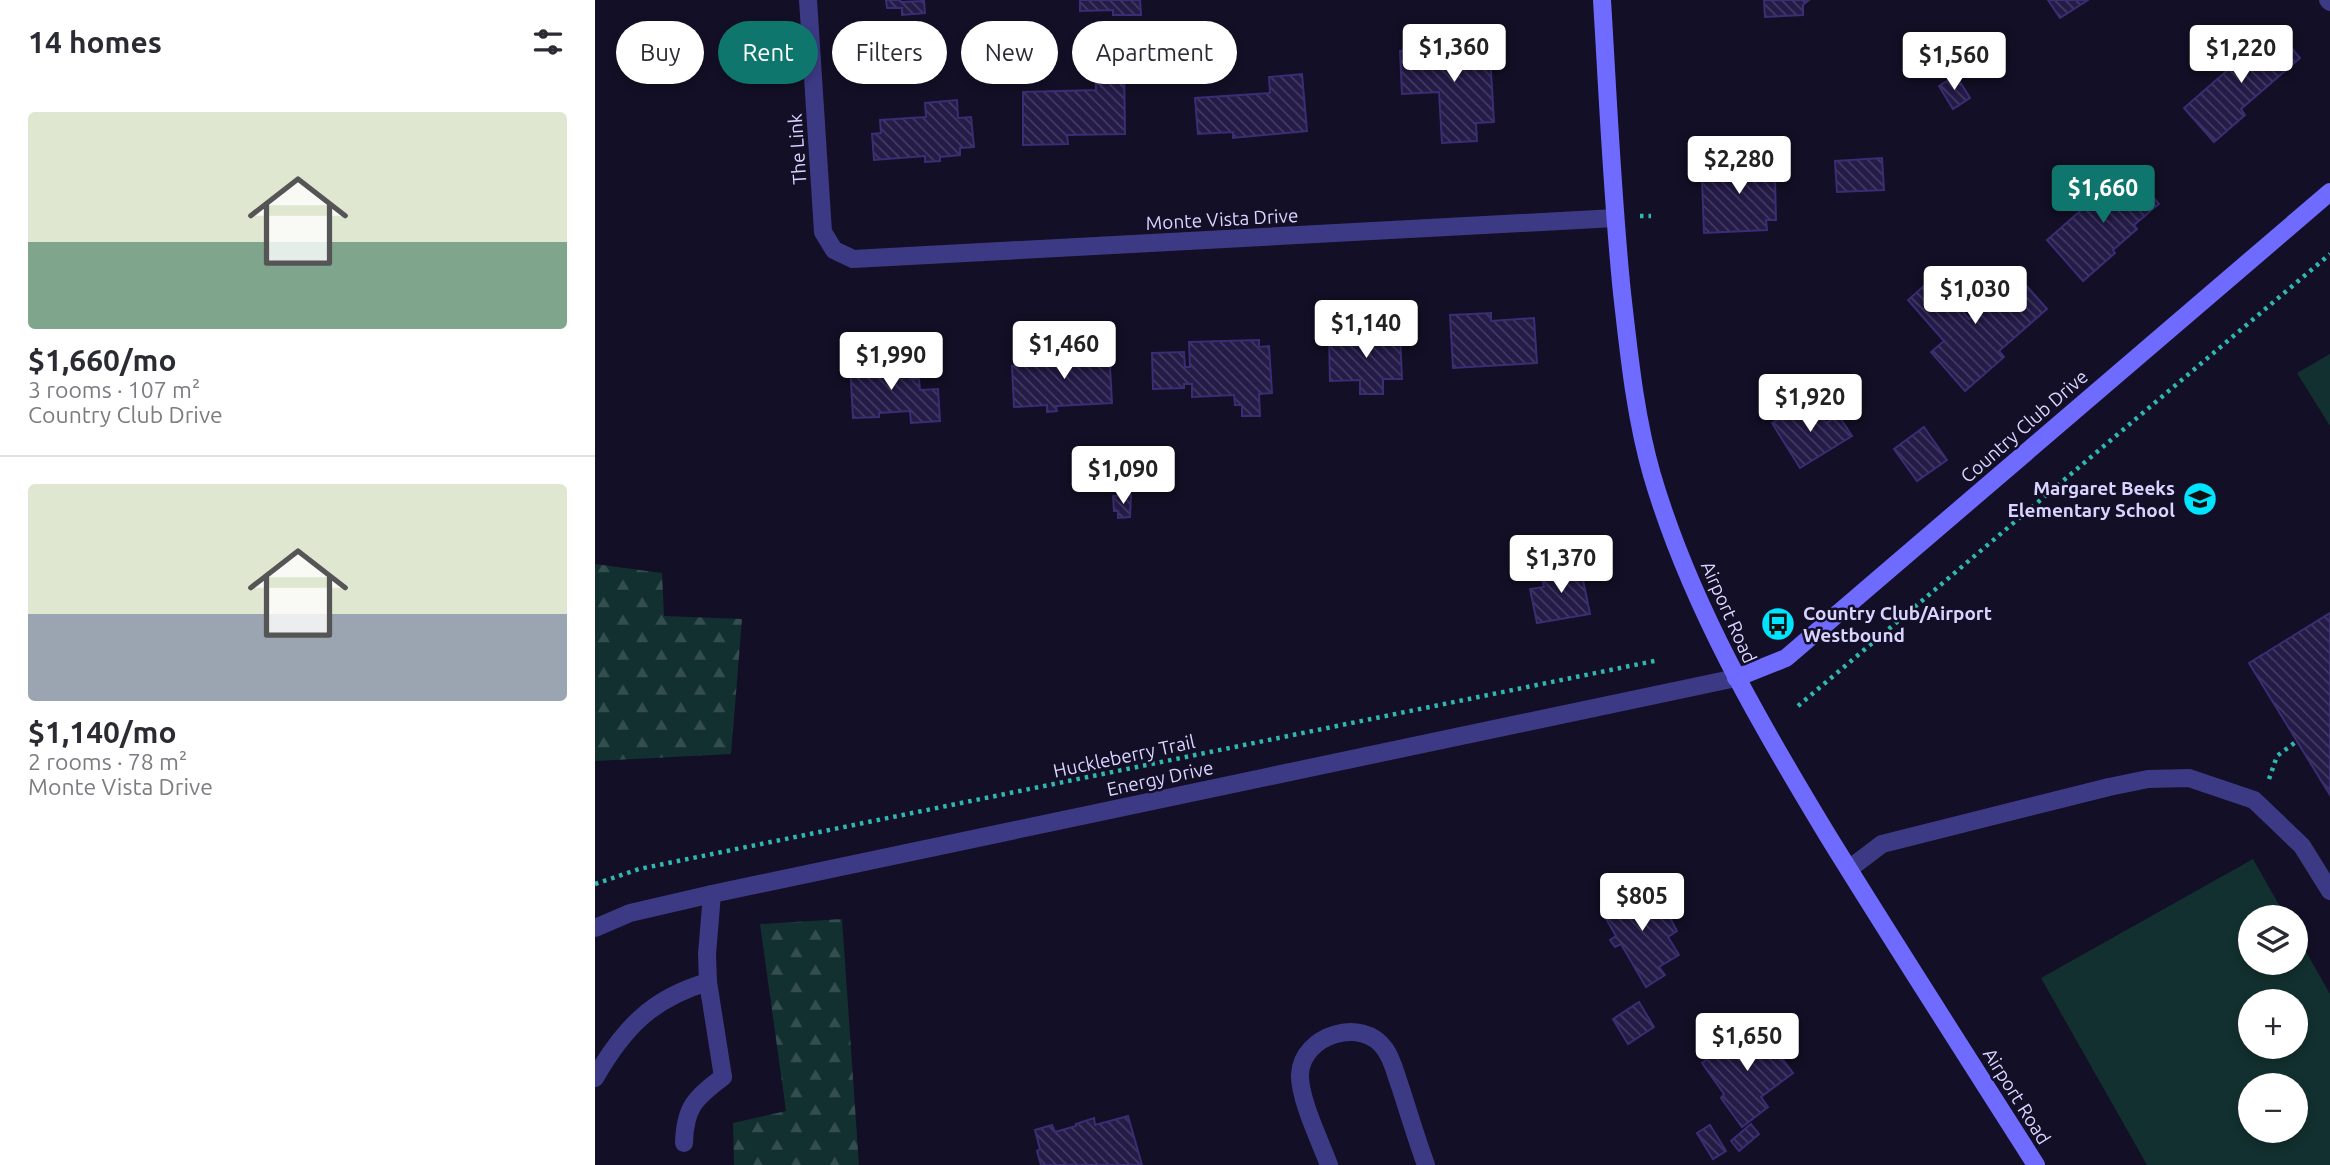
<!DOCTYPE html>
<meta charset="utf-8">
<style>
:root{--surface:#fff;--page:#f2f2f3;--text:#2b2b33;--muted:#7c7c81;--line:#e1e1e2;--accent:#0f766e}
body{margin:0;font-family:Ubuntu,sans-serif;background:var(--page);color:var(--text);height:100vh;display:flex;flex-direction:column;font-size:26px;white-space:nowrap}
*{box-sizing:border-box;margin:0}
p{font-size:23px;color:var(--muted)}
.icon{flex:none;width:38px;height:38px;fill:none;stroke:currentColor;stroke-width:2;stroke-linecap:round;stroke-linejoin:round}
.map{position:relative;flex:1;overflow:hidden}
.side{display:flex;flex-direction:column;background:var(--surface);width:595px}
.side>*{flex:none}
.top-card{position:absolute;left:21px;top:21px;width:665px;height:63px;display:flex;gap:14px}
.tools{position:absolute;left:1643px;top:905px;display:grid;gap:14px}
.tools a{display:grid;place-items:center;width:70px;height:70px;border-radius:50%;background:var(--surface);box-shadow:0 4px 10px #0003;font-size:35px}
.price{position:absolute;translate:-50% -60px;padding:0 16px;border-radius:7px;background:#fff;color:#222;font-size:23px;line-height:46px;filter:drop-shadow(0 2px 4px #0008)}
.price::after{content:'';position:absolute;left:50%;top:42px;width:21px;height:16px;margin-left:-10px;background:inherit;clip-path:polygon(0 0,100% 0,50% 100%)}
.price.selected{background:var(--accent);color:#fff}
ul{padding:0;list-style:none}
li{display:grid;align-content:center;gap:14px;height:371px;padding:0 28px}
li+li{border-top:2px solid var(--line)}
li span{display:grid;place-items:center;height:217px;border-radius:7px;color:#555}
li>.icon{margin-inline-start:auto}
span .icon{width:126px;height:126px;fill:#fffc;stroke-width:1}
li b{font-size:30px}
h2{display:flex;justify-content:space-between;align-items:center;height:84px;padding:0 28px;font-size:30px}
.chip{padding:0 24px;border-radius:32px;background:var(--surface);box-shadow:0 4px 10px #0003;font-size:24px;line-height:63px}
.chip.selected{background:var(--accent);color:#fff}
main{display:flex;flex:1;min-height:0}
.map>svg:first-child{display:block}
.forest{fill:url(#forest-firs)}
.pitch{fill:#12302f;fill-rule:evenodd}
.building{fill:url(#building-back-hatch);stroke:#3b2d73;stroke-width:2}
.lines{fill:none;stroke-linecap:round;stroke-linejoin:round}
.path{stroke:#2fb8b0;stroke-width:4.5;stroke-dasharray:3.5 5;stroke-linecap:butt}
.lane{stroke:#3d3a85;stroke-width:18}
.street{stroke:#3d3a85;stroke-width:18}
.secondary{stroke:#6f6bff;stroke-width:18}
.labels{text-anchor:middle;stroke-width:5;stroke-linejoin:round;paint-order:stroke}
.street-label{font-size:19px;fill:#d9d4ff;stroke:#130f26}
.poi-label{font-size:19px;font-weight:bold;fill:#d9d4ff;stroke:#130f26;text-anchor:end}
</style>
<main>
<section class="side">
<h2>14 homes<svg class="icon" aria-label="filters" viewBox="0 0 24 24"><path d="M4 7h16M4 17h16"/><circle cx="9" cy="7" r="2"/><circle cx="15" cy="17" r="2"/></svg></h2>
<ul>
<li><span style="background:linear-gradient(#dfe7d0 60%,#7fa58c 0)"><svg class="icon" aria-label="home" viewBox="0 0 24 24"><path d="M3 11l9-7 9 7M6 9v11h12V9"/></svg></span><div><b>$1,660/mo</b><p>3 rooms · 107 m²</p><p>Country Club Drive</p></div></li>
<li><span style="background:linear-gradient(#dfe7d0 60%,#9aa5b1 0)"><svg class="icon" aria-label="home" viewBox="0 0 24 24"><path d="M3 11l9-7 9 7M6 9v11h12V9"/></svg></span><div><b>$1,140/mo</b><p>2 rooms · 78 m²</p><p>Monte Vista Drive</p></div></li>
</ul>
</section>
<div class="map">
<svg width="1735" height="1165" viewBox="0 0 1735 1165">
<defs>
<pattern id="forest-firs" width="22" height="20" patternUnits="userSpaceOnUse" patternTransform="scale(1.75)"><rect width="22" height="20" fill="#12302f"/><path d="M5 1l3.5 6h-7zM16 11l3.5 6h-7z" fill="#344d4e"/></pattern>
<pattern id="building-back-hatch" width="6" height="6" patternUnits="userSpaceOnUse" patternTransform="scale(1.75)"><rect width="6" height="6" fill="#241b47"/><path d="M-1 5l2 2M0 0l6 6M5-1l2 2" fill="none" stroke="#433b63"/></pattern>
</defs>
<rect width="100%" height="100%" fill="#130f26"/>
<g class="forest">
<path d="M0 564 67 573 69 616 147 619 136 754 0 761Z"/>
<path d="M247 919 264 1165H139L138 1123 191 1111 165 924Z"/>
</g>
<g class="pitch">
<path d="M1735 354V426L1702 373Z"/>
<path d="M1658 859 1691 917H1656V962H1701V934L1735 994V1165H1552L1446 978ZM1656 1001H1701V1046H1656ZM1656 1085H1701V1130H1656Z"/>
</g>
<g class="building">
<path d="M291 0H305L306 2 329 1 330 13 307 15V8H292Z"/>
<path d="M485 0H545L546 15H518V10L485 11Z"/>
<path d="M1169 0H1214L1208 5V15L1170 17Z"/>
<path d="M1453 0H1493L1465 18Z"/>
<path d="M1680 29 1705 58 1646 109 1650 115 1619 142 1589 108Z"/>
<path d="M894 38 899 122 881 123 882 141 847 143 844 92 807 94 805 51 844 49 843 41Z"/>
<path d="M529 60 530 134 472 135 473 144 428 145V92L501 90 500 61Z"/>
<path d="M707 74 712 131 638 138V132L603 134 600 98 675 93 674 77Z"/>
<path d="M1361 75 1375 98 1358 109 1344 86Z"/>
<path d="M362 100 363 118 376 117 379 147 365 148V155L345 157V161L330 162V156L279 160 277 134 286 133 285 120 331 117 330 103Z"/>
<path d="M1168 154 1169 180H1180L1181 220H1171L1172 230 1109 233 1107 180H1122L1121 155Z"/>
<path d="M1287 158 1289 190 1242 192 1240 161Z"/>
<path d="M1533 169 1564 204 1539 225 1542 229 1518 250 1520 253 1488 281 1452 240Z"/>
<path d="M1347 270 1366 292 1358 300 1374 319 1423 276 1452 309 1404 351 1409 357 1370 391 1336 352 1349 341 1313 300Z"/>
<path d="M896 313V321L939 318 942 363 858 368 855 315Z"/>
<path d="M771 328H783V335H805L807 379H788V394H765V380L735 381 734 336 771 335Z"/>
<path d="M664 340V347L674 346 677 393 664 394 665 416H647V405H640L639 395 597 397V384H589V388L558 389 557 353 589 352 590 367H595L594 342Z"/>
<path d="M514 350 517 403 461 406 462 411 452 412V405L419 407 417 366 437 365V362L464 360V353Z"/>
<path d="M307 357H314L315 379H324L325 390 343 389 345 421 316 423 315 411 284 413V417L258 418 255 364 298 358 299 364 308 363Z"/>
<path d="M1219 403 1231 423 1244 416 1257 436 1205 468 1177 423 1199 410 1201 414Z"/>
<path d="M1329 427 1352 460 1322 481 1299 449Z"/>
<path d="M536 495 535 517 523 518V511H519L518 496Z"/>
<path d="M985 565 995 614 942 623 935 589 949 587 946 573Z"/>
<path d="M1735 613V795L1654 663Z"/>
<path d="M1050 884 1071 918 1074 916 1082 931 1073 937 1084 955 1064 967 1070 975 1051 987 1026 944 1020 947 1015 940 1021 936 1006 910Z"/>
<path d="M1044 1002 1059 1027 1033 1044 1018 1019Z"/>
<path d="M1161 1024 1198 1073 1166 1097 1173 1107 1147 1127 1126 1098 1129 1094 1107 1063Z"/>
<path d="M533 1116 547 1165H446L442 1151 445 1149 440 1130 457 1125 460 1132 481 1126V1124L499 1118 500 1125Z"/>
<path d="M1156 1124 1164 1134 1144 1151 1136 1141Z"/>
<path d="M1115 1125 1131 1151 1118 1159 1102 1133Z"/>
</g>
<g class="lines">
<g class="path">
<path d="M1045 216H1056"/>
<path d="M1203 706 1735 254"/>
<path d="M1674 779 1682 756 1702 741"/>
<path d="M0 884 44 869 1064 660"/>
</g>
<g class="lane">
<path d="M1254 869 1287 844 1514 787 1553 779 1594 778 1659 800 1707 846 1735 891"/>
<path d="M0 1078C28 1029 57 998 113 982"/>
<path d="M89 1143C90 1107 100 1098 128 1077L113 982 112 954 117 894"/>
<path d="M734 1165C725 1141 704 1098 705 1074 707 1035 767 1016 790 1049 798 1060 801 1076 806 1089 814 1114 822 1140 831 1165"/>
</g>
<g class="street">
<path d="M213 0 228 232 239 250 258 259 1020 218"/>
<path d="M1733 0 1735 2"/>
<path d="M0 928 35 913 117 894 1141 678"/>
</g>
<g class="secondary">
<path d="M1007 0C1013 98 1017 195 1027 293 1034 354 1040 416 1057 475 1095 604 1164 722 1233 836 1301 946 1371 1055 1441 1165"/>
<path d="M1141 678 1191 658 1735 192"/>
</g>
</g>
<defs>
<g id="school-disc" transform="scale(1.75)"><circle r="9.5" fill="#00e5ff" stroke="#130f26"/><path d="M0-5L7-2L0 1L-7-2ZM-4 1L0 2.5L4 1V4Q0 6-4 4Z" fill="#111"/></g>
<g id="bus-disc" transform="scale(1.75)"><circle r="9.5" fill="#00e5ff" stroke="#130f26"/><path d="M-5-6H5V4H4V6H2V4H-2V6H-4V4H-5ZM-3.5-4V0h7V-4ZM-3.5 1.2v1.5H-2V1.2ZM2 1.2v1.5H3.5V1.2Z" fill="#111"/></g>
</defs>
<g fill-rule="evenodd">
<use href="#school-disc" x="1605" y="499"/>
<use href="#bus-disc" x="1183" y="624"/>
</g>
<g class="labels">
<g class="street-label">
<text transform="translate(202 149) rotate(-94)" y="7">The Link</text>
<text transform="translate(627 219) rotate(-3)" y="7">Monte Vista Drive</text>
<text transform="translate(1429 426) rotate(-41)" y="7">Country Club Drive</text>
<text transform="translate(1134 612) rotate(66)" y="7">Airport Road</text>
<text transform="translate(529 756) rotate(-12)" y="7">Huckleberry Trail</text>
<text transform="translate(565 778) rotate(-12)" y="7">Energy Drive</text>
<text transform="translate(1422 1096) rotate(58)" y="7">Airport Road</text>
</g>
<g class="poi-label">
<text x="1580" y="495">Margaret Beeks<tspan x="1580" dy="22">Elementary School</tspan></text>
<text x="1208" y="620" text-anchor="start">Country Club/Airport<tspan x="1208" dy="22">Westbound</tspan></text>
</g>
</g>
</svg>
<div class="tools">
<a><svg class="icon" aria-label="layers" viewBox="0 0 24 24"><path d="M12 4l9 5-9 5-9-5zM3 14l9 5 9-5"/></svg></a>
<a>+</a>
<a>−</a>
</div>
<b class="price" style="left:859px;top:84px">$1,360</b>
<b class="price" style="left:1646px;top:85px">$1,220</b>
<b class="price" style="left:1359px;top:92px">$1,560</b>
<b class="price" style="left:1144px;top:196px">$2,280</b>
<b class="price selected" style="left:1508px;top:225px">$1,660</b>
<b class="price" style="left:1380px;top:326px">$1,030</b>
<b class="price" style="left:771px;top:360px">$1,140</b>
<b class="price" style="left:469px;top:381px">$1,460</b>
<b class="price" style="left:296px;top:392px">$1,990</b>
<b class="price" style="left:1215px;top:434px">$1,920</b>
<b class="price" style="left:528px;top:506px">$1,090</b>
<b class="price" style="left:966px;top:595px">$1,370</b>
<b class="price" style="left:1047px;top:933px">$805</b>
<b class="price" style="left:1152px;top:1073px">$1,650</b>
<div class="top-card">
<a class="chip">Buy</a>
<a class="chip selected">Rent</a>
<a class="chip">Filters</a>
<a class="chip">New</a>
<a class="chip">Apartment</a>
</div>
</div>
</main>
